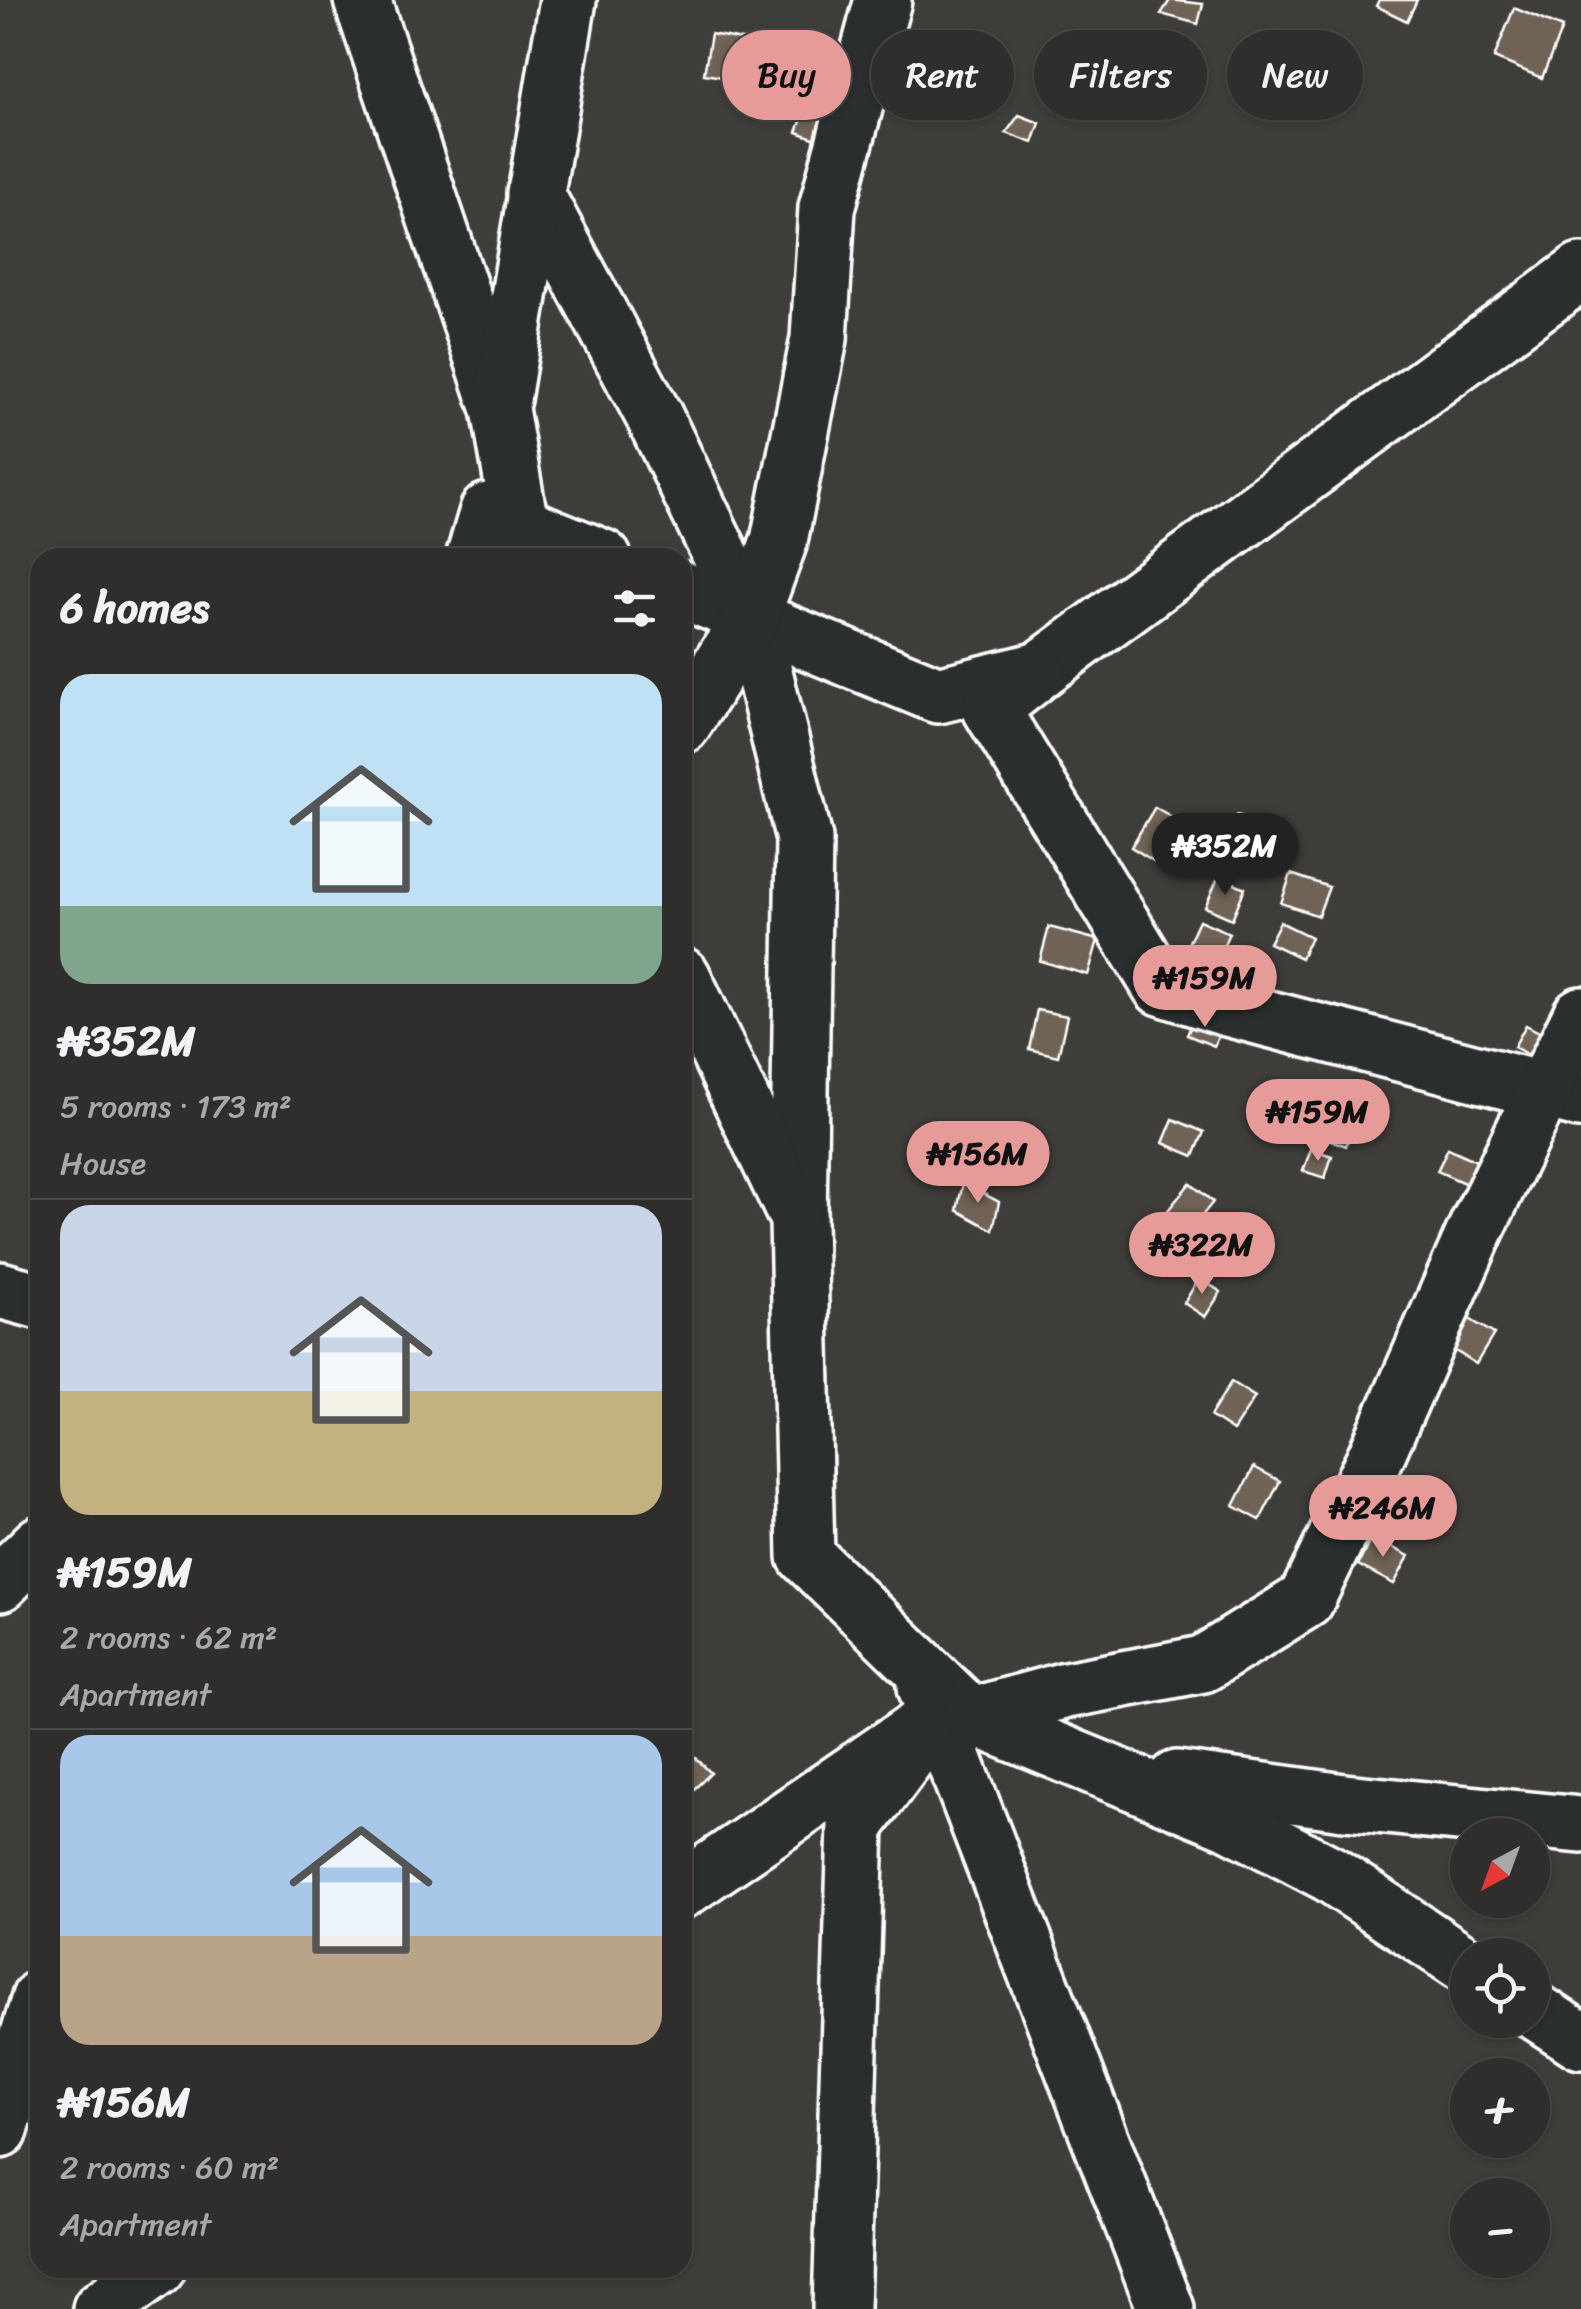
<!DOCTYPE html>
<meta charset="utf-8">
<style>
:root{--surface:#2f2e2c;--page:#3b3a38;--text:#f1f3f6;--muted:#a7a8a9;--line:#4a4a48;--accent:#e69b98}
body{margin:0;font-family:Sriracha,sans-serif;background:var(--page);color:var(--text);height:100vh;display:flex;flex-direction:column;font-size:38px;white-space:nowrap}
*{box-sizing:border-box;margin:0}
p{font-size:32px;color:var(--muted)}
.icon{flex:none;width:55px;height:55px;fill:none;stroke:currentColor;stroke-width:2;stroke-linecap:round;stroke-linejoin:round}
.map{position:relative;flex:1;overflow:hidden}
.sheet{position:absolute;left:30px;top:548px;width:662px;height:1730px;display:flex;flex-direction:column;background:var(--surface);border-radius:30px;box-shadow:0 2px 8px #0004,0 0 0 2px var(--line)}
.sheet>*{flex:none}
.top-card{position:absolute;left:722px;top:30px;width:708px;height:90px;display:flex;gap:20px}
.needle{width:65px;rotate:221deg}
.tools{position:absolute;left:1450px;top:1818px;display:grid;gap:20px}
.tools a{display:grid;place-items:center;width:100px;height:100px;border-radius:50%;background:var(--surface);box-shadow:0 2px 8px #0004,0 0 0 2px var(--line);font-size:50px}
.price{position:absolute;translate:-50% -85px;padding:0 22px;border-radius:35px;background:var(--accent);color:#111;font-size:32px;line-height:65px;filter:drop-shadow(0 2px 5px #0008)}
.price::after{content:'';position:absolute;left:50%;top:60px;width:30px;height:22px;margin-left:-15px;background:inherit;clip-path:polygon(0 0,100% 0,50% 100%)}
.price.current{background:#222;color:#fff}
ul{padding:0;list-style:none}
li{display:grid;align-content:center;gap:20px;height:530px;padding:0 30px}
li+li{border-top:2px solid var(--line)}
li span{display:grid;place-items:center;height:310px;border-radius:30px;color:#555}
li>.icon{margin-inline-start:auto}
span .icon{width:180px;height:180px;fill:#fffc;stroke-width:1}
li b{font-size:42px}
h2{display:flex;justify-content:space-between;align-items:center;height:120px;padding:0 30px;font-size:42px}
.pill{padding:0 35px;border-radius:45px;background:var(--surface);box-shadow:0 2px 8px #0004,0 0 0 2px var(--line);font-size:35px;line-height:90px}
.pill.current{background:var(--accent);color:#111}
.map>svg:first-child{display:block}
.building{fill:#6f6356;stroke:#fff;stroke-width:2.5}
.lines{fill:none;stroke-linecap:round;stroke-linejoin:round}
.minor-casing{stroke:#fff;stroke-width:62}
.minor{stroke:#2a2d2e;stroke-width:55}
</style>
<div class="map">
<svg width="1581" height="2309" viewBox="0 0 1581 2309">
<rect width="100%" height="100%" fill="#3f3d3a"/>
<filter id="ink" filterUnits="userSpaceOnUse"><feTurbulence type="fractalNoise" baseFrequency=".01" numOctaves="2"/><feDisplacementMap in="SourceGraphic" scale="20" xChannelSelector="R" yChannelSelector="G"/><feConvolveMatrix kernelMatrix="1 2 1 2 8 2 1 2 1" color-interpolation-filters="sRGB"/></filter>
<g filter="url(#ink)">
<g class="building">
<path d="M1170 0 1203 4 1198 24 1161 14Z"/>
<path d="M1379 0H1417L1407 21 1376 6Z"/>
<path d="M1514 8 1562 28 1542 78 1494 58Z"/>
<path d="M711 34 747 41 740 80 704 74Z"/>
<path d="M806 108 828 116 819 140 797 132Z"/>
<path d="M1019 115 1040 123 1033 143 1006 133Z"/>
<path d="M1155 807 1190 828 1165 868 1131 847Z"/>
<path d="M1237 815 1278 828 1264 866 1225 854Z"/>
<path d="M1291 874 1329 887 1318 916 1281 903Z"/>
<path d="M1219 876 1245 888 1232 919 1205 907Z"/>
<path d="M1199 920 1229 933 1213 969 1183 955Z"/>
<path d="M1280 922 1311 937 1301 958 1269 943Z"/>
<path d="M1049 927 1098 940 1088 975 1040 961Z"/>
<path d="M1037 1010 1067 1016 1058 1056 1029 1049Z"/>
<path d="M1196 1014 1223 1026 1214 1046 1187 1035Z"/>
<path d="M1526 1025 1558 1042 1546 1064 1514 1047Z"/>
<path d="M1325 1115 1354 1126 1346 1146 1318 1135Z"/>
<path d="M1173 1119 1204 1132 1194 1156 1163 1143Z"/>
<path d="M1448 1148 1481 1163 1471 1186 1437 1171Z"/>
<path d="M1311 1149 1332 1156 1325 1178 1303 1171Z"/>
<path d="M963 1183 999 1202 993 1230 957 1210Z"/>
<path d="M1190 1183 1213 1202 1189 1232 1165 1214Z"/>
<path d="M1199 1278 1221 1292 1205 1317 1184 1303Z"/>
<path d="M1466 1317 1494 1334 1476 1364 1449 1347Z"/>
<path d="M1231 1382 1255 1397 1233 1431 1210 1416Z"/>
<path d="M1254 1467 1280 1481 1260 1520 1234 1506Z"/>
<path d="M1372 1537 1409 1556 1394 1584 1358 1565Z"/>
<path d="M684 1746 711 1773 690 1793 682 1786Z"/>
</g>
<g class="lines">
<g class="minor-casing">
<g id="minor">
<path d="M362 0 500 409 520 524 530 558"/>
<path d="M535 193 654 416 751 618 804 839 798 1221 806 1556 971 1716"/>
<path d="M502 399 568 0"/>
<path d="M474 558 488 511 603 558"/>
<path d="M682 590 938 695 1040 670 1581 272"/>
<path d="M1038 672 991 709 1161 987 1227 1008 1579 1100"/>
<path d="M682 725 751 618 779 541 819 339 827 208 883 0"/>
<path d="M682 976 793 1209"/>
<path d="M0 1290 40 1301"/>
<path d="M0 1583 40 1544"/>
<path d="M926 1687 1166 2309"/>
<path d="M1177 1779 1344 1802 1581 1825"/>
<path d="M682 1890 938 1715 856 1825 841 2309"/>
<path d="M1468 1966 1330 1874 1228 1821 971 1716 1066 1690 1203 1664 1306 1600 1375 1458 1478 1225 1581 1015"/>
<path d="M1532 2009 1581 2041"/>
<path d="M0 2130 40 1998"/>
<path d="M101 2309 157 2268"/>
</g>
</g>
<use href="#minor" class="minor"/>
</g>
</g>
</svg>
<div class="tools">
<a><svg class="needle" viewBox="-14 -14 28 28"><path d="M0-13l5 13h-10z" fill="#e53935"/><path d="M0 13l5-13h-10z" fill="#a7a8a9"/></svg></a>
<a><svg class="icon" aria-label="locate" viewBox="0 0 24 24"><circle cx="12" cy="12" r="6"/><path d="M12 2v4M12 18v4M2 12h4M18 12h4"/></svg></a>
<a>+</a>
<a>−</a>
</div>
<b class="price current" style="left:1225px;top:898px">₦352M</b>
<b class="price" style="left:1205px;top:1030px">₦159M</b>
<b class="price" style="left:1318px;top:1164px">₦159M</b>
<b class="price" style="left:978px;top:1206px">₦156M</b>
<b class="price" style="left:1202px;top:1297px">₦322M</b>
<b class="price" style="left:1383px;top:1560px">₦246M</b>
<div class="top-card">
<a class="pill current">Buy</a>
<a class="pill">Rent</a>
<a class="pill">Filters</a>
<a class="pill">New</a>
</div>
<section class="sheet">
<h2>6 homes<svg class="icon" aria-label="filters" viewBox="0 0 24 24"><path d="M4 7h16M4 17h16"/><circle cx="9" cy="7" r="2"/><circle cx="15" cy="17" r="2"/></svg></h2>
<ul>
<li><span style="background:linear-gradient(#bfe0f5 75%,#7fa58c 0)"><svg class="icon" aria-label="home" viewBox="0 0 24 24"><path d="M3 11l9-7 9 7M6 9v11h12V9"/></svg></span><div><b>₦352M</b><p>5 rooms · 173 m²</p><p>House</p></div></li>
<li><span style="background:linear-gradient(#c9d6e8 60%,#c2b280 0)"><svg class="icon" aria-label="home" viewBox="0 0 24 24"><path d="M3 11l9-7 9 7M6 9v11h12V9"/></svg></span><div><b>₦159M</b><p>2 rooms · 62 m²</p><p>Apartment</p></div></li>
<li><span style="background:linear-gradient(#a9c7e8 65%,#b9a48a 0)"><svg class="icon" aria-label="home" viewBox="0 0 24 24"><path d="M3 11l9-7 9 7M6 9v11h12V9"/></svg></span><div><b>₦156M</b><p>2 rooms · 60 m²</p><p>Apartment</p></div></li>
</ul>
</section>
</div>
